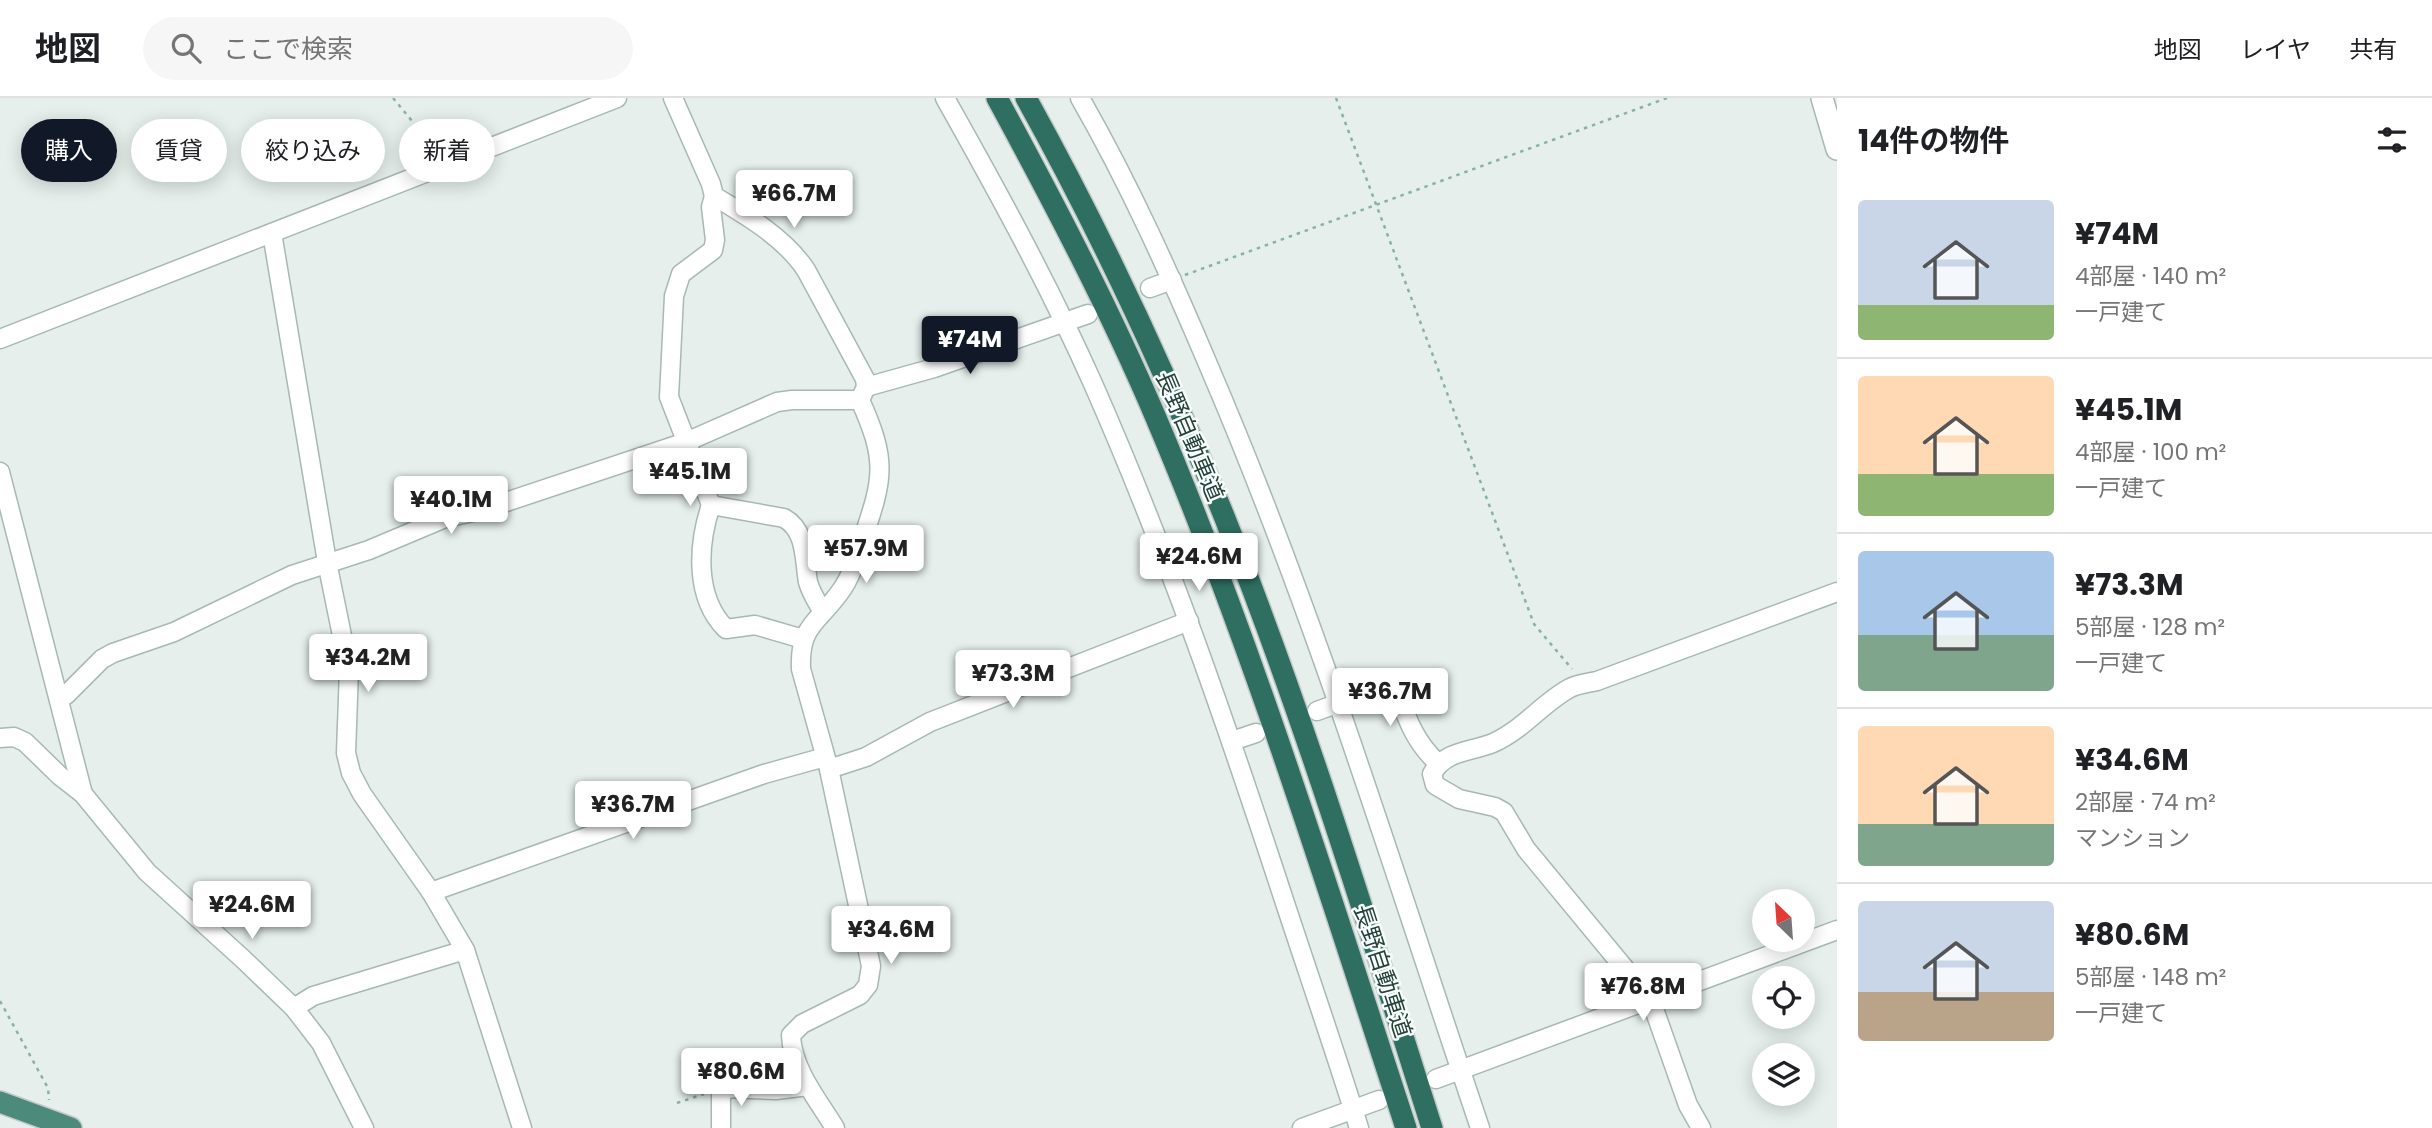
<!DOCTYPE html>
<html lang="ja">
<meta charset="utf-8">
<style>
:root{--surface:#fff;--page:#f6f6f6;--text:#202124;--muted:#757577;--line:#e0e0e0;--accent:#111827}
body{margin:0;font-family:Poppins,"Noto Sans JP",sans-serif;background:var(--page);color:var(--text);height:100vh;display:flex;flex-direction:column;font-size:26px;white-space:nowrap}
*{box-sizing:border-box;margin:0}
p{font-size:23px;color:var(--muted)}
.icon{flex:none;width:38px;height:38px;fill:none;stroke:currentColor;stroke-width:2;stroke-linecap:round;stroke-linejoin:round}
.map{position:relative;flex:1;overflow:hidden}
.details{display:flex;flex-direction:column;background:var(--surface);width:595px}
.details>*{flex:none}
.banner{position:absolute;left:21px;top:21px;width:665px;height:63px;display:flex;gap:14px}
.needle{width:46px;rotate:335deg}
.tools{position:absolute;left:1752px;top:791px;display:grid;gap:14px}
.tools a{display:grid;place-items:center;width:63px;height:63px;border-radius:50%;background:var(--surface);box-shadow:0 4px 18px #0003;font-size:35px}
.price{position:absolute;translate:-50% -60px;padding:0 16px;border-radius:7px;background:#fff;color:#222;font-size:23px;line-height:46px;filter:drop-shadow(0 2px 4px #0008)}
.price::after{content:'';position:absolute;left:50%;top:42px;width:21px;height:16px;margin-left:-10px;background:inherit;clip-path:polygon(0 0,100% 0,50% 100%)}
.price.active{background:var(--accent);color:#fff}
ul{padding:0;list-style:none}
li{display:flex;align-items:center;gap:21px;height:175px;padding:0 21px}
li+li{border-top:2px solid var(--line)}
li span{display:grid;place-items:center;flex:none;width:196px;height:140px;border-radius:7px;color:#555}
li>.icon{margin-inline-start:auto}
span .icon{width:84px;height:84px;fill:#fffc;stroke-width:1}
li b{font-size:30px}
h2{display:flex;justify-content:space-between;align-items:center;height:84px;padding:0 21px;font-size:30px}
.chip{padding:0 24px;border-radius:32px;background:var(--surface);box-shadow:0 4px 18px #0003;font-size:24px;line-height:63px}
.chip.active{background:var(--accent);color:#fff}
header{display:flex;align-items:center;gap:42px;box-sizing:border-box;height:98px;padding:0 35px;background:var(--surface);border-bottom:2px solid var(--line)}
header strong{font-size:33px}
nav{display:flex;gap:38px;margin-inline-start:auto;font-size:24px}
.search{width:490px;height:63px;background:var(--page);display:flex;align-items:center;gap:18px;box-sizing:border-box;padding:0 24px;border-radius:38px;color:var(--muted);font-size:26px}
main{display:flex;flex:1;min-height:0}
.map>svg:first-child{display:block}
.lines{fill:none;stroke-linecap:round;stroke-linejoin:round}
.minor-casing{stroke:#a8b8b2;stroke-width:21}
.tertiary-casing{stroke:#a8b8b2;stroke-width:24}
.trunk-casing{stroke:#c2cac8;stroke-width:24}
.motorway-casing{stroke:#c2cac8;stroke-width:24}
.path{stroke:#86b3a5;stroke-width:2.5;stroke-dasharray:3.5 5;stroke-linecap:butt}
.minor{stroke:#fff;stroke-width:18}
.tertiary{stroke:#fff;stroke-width:21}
.trunk{stroke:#4c8a7c;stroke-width:21}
.motorway{stroke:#2f6f62;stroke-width:21}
.labels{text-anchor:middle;stroke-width:5;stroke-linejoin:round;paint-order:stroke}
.street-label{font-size:23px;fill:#24423a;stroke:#f7fbf9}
</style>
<header>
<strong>地図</strong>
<div class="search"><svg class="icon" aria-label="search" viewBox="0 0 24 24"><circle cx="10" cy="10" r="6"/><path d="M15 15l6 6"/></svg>ここで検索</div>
<nav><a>地図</a><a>レイヤ</a><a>共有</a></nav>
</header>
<main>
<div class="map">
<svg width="1837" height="1030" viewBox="0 0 1837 1030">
<rect width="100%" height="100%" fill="#e6efeb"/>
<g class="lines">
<g class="minor-casing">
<g id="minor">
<path d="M673 0 711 86 714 98C746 117 785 140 806 172L865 281 866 289 860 302C887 362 884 379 863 440 857 458 852 478 840 494 818 525 799 527 801 571L829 671 871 868 868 887 860 897 802 926 791 937C792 971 818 1002 835 1030"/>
<path d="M945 0C998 94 1050 189 1094 288 1168 456 1227 628 1284 802 1309 878 1335 953 1359 1030"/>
<path d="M1080 0C1130 87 1171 179 1210 271 1316 518 1394 775 1480 1030"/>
<path d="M272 135 327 464 349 572 346 655 351 675 362 696 431 794 465 852 522 1030"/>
<path d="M1150 190 1172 182"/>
<path d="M0 241 617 0"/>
<path d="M866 289 934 270 1088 216"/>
<path d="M0 374 83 696"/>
<path d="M711 407 669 299 674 198 681 176 713 152 715 142 711 109 714 98"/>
<path d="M803 541 755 527 726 531C694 499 698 446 711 407L784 420C807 433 804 462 808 484 811 495 817 504 823 514"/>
<path d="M59 601 66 597 102 561 113 555 174 534 292 477 369 452 445 420 482 412 686 344 777 304 792 302H860"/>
<path d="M1317 613 1394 585C1405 615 1413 643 1438 665"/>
<path d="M0 640 14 639 25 644 60 678 83 696 147 774 243 861 294 910 321 945 364 1030"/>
<path d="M1232 643 1256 635"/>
<path d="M829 671 866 659 930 624 1189 523"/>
<path d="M431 794 764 676 825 659"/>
<path d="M294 910 313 898 465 852"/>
<path d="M1436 981 1837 832"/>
<path d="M721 1030V990L776 992 808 988"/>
<path d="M1302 1030 1379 1002"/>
<path d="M1701 1030 1688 1007 1654 911 1640 889 1526 751 1504 714 1495 709 1459 701 1435 687 1432 676C1445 652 1471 654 1493 645 1523 632 1542 605 1570 590 1578 586 1588 585 1597 583L1837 494"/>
</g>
</g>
<g class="tertiary-casing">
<path id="tertiary" d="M1822 0 1837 51"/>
</g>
<g class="trunk-casing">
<path id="trunk" d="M0 1004 71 1030"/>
</g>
<g class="motorway-casing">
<g id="motorway">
<path d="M997 0C1054 105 1109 210 1156 320 1254 551 1328 792 1406 1030"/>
<path d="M1026 0C1101 135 1166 275 1224 418 1304 618 1367 825 1432 1030"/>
</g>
</g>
<g class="path">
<path d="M393 0 436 52"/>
<path d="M1336 0 1534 526 1572 571"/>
<path d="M1185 177 1667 0"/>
<path d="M0 903 48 990 49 1002"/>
<path d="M677 1005 704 996"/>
</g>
<use href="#minor" class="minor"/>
<use href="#tertiary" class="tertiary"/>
<use href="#trunk" class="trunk"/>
<use href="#motorway" class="motorway"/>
</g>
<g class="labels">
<g class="street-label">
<text transform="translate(1190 338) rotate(67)" y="8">長野自動車道</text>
<text transform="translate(1383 873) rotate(72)" y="8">長野自動車道</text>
</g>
</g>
</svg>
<div class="tools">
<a><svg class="needle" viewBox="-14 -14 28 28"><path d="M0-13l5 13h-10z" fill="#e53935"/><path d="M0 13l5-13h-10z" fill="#757577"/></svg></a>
<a><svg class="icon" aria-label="locate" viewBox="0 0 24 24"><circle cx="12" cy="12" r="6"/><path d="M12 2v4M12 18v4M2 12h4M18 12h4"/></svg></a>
<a><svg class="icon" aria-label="layers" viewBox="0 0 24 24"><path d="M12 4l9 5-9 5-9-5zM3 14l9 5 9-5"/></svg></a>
</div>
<b class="price" style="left:794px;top:132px">¥66.7M</b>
<b class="price active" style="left:970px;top:278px">¥74M</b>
<b class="price" style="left:690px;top:410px">¥45.1M</b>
<b class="price" style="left:451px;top:438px">¥40.1M</b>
<b class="price" style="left:866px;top:487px">¥57.9M</b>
<b class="price" style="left:1199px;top:495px">¥24.6M</b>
<b class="price" style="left:368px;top:596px">¥34.2M</b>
<b class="price" style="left:1013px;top:612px">¥73.3M</b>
<b class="price" style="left:1390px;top:630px">¥36.7M</b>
<b class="price" style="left:633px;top:743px">¥36.7M</b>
<b class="price" style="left:252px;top:843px">¥24.6M</b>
<b class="price" style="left:891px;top:868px">¥34.6M</b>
<b class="price" style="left:1643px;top:925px">¥76.8M</b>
<b class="price" style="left:741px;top:1010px">¥80.6M</b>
<div class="banner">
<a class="chip active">購入</a>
<a class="chip">賃貸</a>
<a class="chip">絞り込み</a>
<a class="chip">新着</a>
</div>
</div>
<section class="details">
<h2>14件の物件<svg class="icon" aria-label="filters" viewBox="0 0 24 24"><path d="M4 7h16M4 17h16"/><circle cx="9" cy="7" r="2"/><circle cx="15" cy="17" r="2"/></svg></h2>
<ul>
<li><span style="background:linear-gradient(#c9d6e8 75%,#8fb573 0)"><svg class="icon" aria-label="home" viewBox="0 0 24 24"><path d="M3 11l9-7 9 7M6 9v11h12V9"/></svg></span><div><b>¥74M</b><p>4部屋 · 140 m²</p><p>一戸建て</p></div></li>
<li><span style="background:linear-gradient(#ffd9b3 70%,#8fb573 0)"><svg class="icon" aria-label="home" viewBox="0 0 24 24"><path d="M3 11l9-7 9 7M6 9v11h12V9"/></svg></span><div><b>¥45.1M</b><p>4部屋 · 100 m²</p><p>一戸建て</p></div></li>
<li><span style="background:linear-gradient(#a9c7e8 60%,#7fa58c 0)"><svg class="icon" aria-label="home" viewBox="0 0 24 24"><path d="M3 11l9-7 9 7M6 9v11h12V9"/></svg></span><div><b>¥73.3M</b><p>5部屋 · 128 m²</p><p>一戸建て</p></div></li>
<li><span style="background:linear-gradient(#ffd9b3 70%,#7fa58c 0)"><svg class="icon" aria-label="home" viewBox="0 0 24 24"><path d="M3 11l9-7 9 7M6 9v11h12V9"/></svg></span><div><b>¥34.6M</b><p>2部屋 · 74 m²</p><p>マンション</p></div></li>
<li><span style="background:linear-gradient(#c9d6e8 65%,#b9a48a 0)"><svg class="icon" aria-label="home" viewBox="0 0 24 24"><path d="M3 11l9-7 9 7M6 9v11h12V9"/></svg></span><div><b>¥80.6M</b><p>5部屋 · 148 m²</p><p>一戸建て</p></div></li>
</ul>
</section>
</main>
